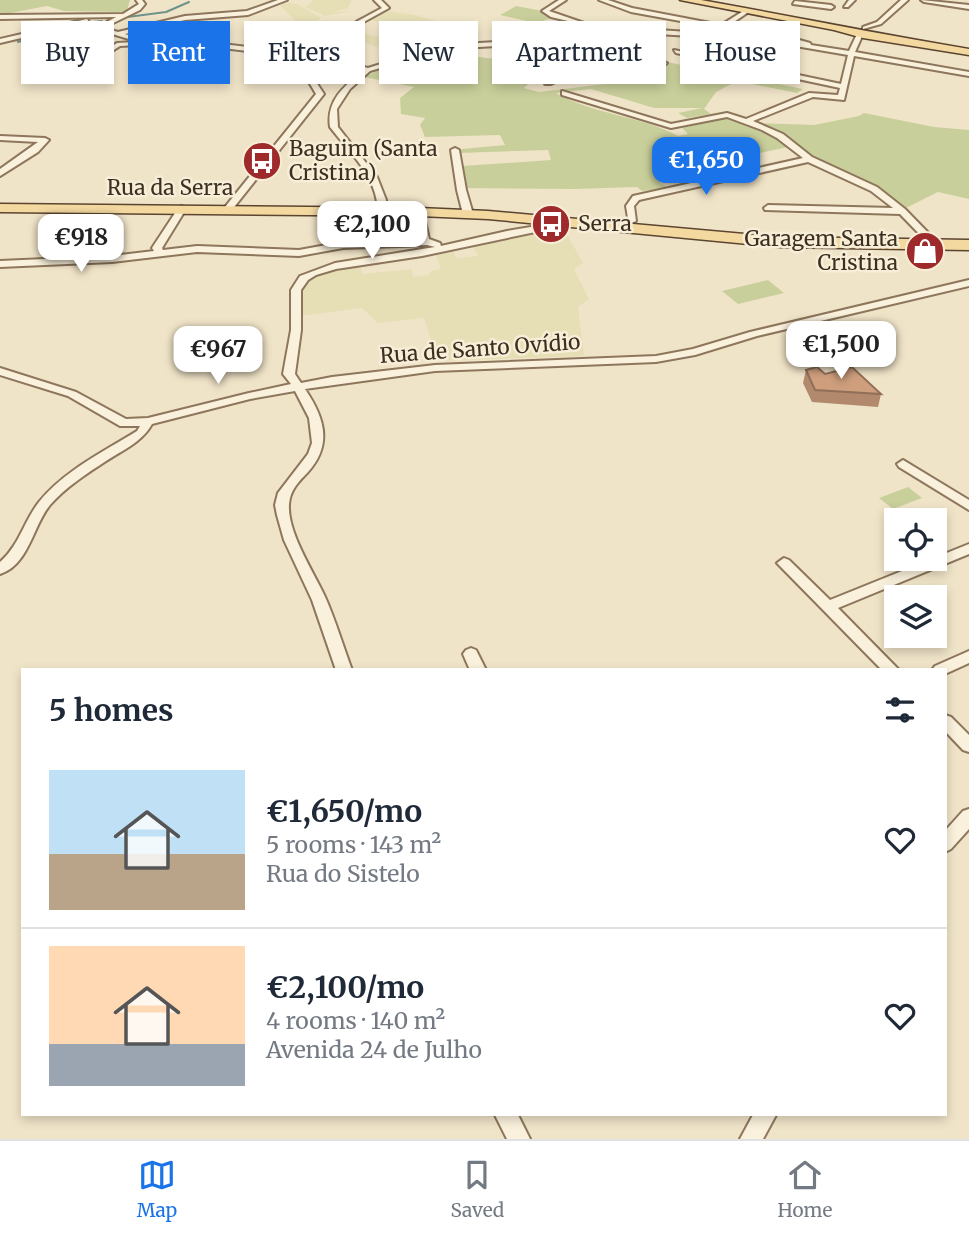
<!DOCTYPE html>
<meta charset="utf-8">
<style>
:root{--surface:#fff;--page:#f2f2f3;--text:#1f2937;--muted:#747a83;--line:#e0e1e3;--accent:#1a73e8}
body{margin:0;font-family:Merriweather,serif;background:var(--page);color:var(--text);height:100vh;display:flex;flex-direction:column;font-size:26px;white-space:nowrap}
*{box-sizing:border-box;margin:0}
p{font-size:23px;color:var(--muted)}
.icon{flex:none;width:38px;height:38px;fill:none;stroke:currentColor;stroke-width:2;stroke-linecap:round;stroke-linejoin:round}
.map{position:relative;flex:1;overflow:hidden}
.drawer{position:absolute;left:21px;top:668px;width:926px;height:448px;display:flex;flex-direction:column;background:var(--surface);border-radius:0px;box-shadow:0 4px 10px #0003}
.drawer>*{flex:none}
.banner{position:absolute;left:21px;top:21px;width:928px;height:63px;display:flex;gap:14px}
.fabs{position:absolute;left:884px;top:508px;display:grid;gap:14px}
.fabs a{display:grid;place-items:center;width:63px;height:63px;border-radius:0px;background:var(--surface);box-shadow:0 4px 10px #0003;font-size:35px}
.price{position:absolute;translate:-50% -60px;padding:0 16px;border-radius:14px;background:#fff;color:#222;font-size:23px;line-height:46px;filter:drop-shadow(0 2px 4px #0008)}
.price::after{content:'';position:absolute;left:50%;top:42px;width:21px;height:16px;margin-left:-10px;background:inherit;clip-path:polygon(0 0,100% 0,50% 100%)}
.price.current{background:var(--accent);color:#fff}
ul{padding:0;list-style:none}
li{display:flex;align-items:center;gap:21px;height:175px;padding:0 28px}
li+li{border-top:2px solid var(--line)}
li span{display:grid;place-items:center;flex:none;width:196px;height:140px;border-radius:0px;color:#555}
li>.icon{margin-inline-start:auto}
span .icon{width:84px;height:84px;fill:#fffc;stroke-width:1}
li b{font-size:30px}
h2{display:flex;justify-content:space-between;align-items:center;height:84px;padding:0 28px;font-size:30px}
.tag{padding:0 24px;border-radius:0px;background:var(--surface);box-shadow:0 4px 10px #0003;font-size:24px;line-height:63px}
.tag.current{background:var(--accent);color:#fff}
.tabs{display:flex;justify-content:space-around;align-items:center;height:98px;border-top:2px solid var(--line);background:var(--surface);font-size:19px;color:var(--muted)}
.tabs a{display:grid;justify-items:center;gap:4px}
.tabs .current{color:var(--accent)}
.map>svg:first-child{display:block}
.farmland{fill:#e6deb5}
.green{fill:#c9cf9b}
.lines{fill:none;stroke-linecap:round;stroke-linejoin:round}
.stream{stroke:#6f938a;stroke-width:2}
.street-casing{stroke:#8d765c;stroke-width:4}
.primary-casing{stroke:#5b4430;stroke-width:3}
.street{fill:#faf1dc;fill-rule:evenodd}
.primary{fill:#f3d9a0;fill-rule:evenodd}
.wall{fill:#b2896c}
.building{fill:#cf9f7d;stroke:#916f58;stroke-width:2}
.labels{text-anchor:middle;stroke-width:5;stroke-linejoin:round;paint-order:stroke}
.far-poi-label{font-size:21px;fill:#3d2e20;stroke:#f7eed8;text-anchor:start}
.far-street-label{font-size:21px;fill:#3d2e20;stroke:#f7eed8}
</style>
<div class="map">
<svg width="969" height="1139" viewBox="0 0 969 1139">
<rect width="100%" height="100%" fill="#f0e4c8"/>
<g class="farmland">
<path d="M314 0H352L348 8 334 12 353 11 325 16 305 7Z"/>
<path d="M288 3 297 4 321 18 313 25 326 20 335 23 307 28 308 25 297 23 280 5Z"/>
<path d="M385 11 416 15 452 26 426 35 370 20Z"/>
<path d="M340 24 348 29 374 36 424 39 434 46 416 55 401 56 358 40H346L338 36 323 37 300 31Z"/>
<path d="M565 231 583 263 574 269 589 299 578 307 584 356 438 361 424 318 378 323 362 308 300 316 302 287 315 277 333 270 360 264 362 274 412 269 413 277 429 275 431 271 441 269 435 252 452 248 456 258 478 256 472 244 528 232Z"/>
</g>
<g class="green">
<path d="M0 0H130L127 10 122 12 64 11 47 6 0 15Z"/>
<path d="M516 6 542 11 552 18 536 23 500 15Z"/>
<path d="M586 29 611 43 548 66 524 88 539 92 638 80 667 62 803 89 797 93 737 81 716 92 704 109 711 114 687 118 678 113 702 108H654L591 89 556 93C594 115 639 115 678 136L688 134 682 128 728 117 762 130 788 147 659 174V182L668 188 642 191 637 187 574 189 461 188 463 166 551 160 548 150 459 153 462 149 505 145 500 135 425 137 420 125 425 118 401 114 400 98 414 87 364 77 390 65 426 55 437 63 453 65 471 56 503 60 549 43 546 41Z"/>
<path d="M864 113 934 127 969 130V199L938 192 906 208C876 184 852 178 819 161 797 151 783 133 758 123L814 125 859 116Z"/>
<path d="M768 280 784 293 738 304 722 291Z"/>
<path d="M908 487 922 498 893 509 879 498Z"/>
</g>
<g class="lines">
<g class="stream">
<path d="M120 18 166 12 189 2"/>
<path d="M84 23 102 21"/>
<path d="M18 42 56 29"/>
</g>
<g class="street-casing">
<g id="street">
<path d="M136 0H142L145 4 140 10 109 25 111 30 118 32 185 16 247 11 278 0H287L248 15 185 20 125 34 161 45 214 43 289 52 292 50 368 68 443 45 515 41 568 21 551 17 542 11 559 0H566L549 11 584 23 612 38 658 30 719 34V28L631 12 599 0H608L632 8 721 25 745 10 750 11 725 28V36L722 38 658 34 617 41 667 63 664 65 626 51 593 65 635 77 632 81 587 68 551 84H545V80L621 49 574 23 516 45 444 49 370 71 350 89 337 109 338 127 377 177 386 200V211L382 214 378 211C377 176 350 153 330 127 326 101 344 86 363 71L298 55 324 94 231 211 228 212 224 209 225 207 316 94 296 60 289 56 214 47 161 49 106 32 103 24 116 17 0 19V15L123 14 139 4Z"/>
<path d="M374 0H381L389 8 360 24H356V22L382 8Z"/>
<path d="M849 0H855L848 7H844Z"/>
<path d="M901 0H908L881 24 863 29V27L877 22Z"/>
<path d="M921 0 969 5V9L924 2Z"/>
<path d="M795 1 831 5 834 7 831 9 793 4Z"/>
<path d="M87 19 89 22 0 43V39Z"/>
<path d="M860 32 863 34 855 52 969 72V76L854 56 844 100 813 97 753 121 783 134 812 157 877 187 905 209 938 243V247H932L900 214 765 210 764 208 768 205 893 208 871 191 808 162 639 200 634 206 636 221 617 229H611V225L628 218 626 206 633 196 803 158 777 138 762 130 727 117 671 128 562 95V91L671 124 727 113 746 119 809 93 838 95 840 88 676 53 674 50 777 71 789 62 733 53 736 51 795 59 797 62 784 72 841 84 848 55 778 43 771 38 781 35 810 43 811 45 849 51 857 34Z"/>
<path d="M136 42 138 45 120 46 112 51 74 61 71 59 108 49 117 43Z"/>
<path d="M0 136 45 138 49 140 38 152 0 176V169L38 142 0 140Z"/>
<path d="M455 148 459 150 466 190 473 214 468 217 463 214 457 190 451 150Z"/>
<path d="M182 206 186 209 162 248 163 250 197 246 299 250 343 242 420 239 415 212 419 209 423 212 429 239 440 243 441 246 507 231 573 220 578 223 422 256 336 269 316 275 308 280 301 290V330L295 374 301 383 332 377 435 365 656 356 693 349 750 332 969 280V286L757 336 695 355 656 362 435 371 305 389C324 417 333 444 308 472 299 481 290 490 289 504 287 533 314 572 326 599 336 622 343 646 352 670H336L312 600 284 540 277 515 275 505 278 493 308 454 312 443 309 418 295 391 250 399 152 424C142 442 123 450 106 461 86 474 66 487 50 505 33 525 29 565 0 574V562C19 546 24 521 39 502 64 471 103 452 137 431L140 426H120L68 396 0 375V368L76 392 126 419 148 418 249 393 291 384 283 374 291 330V290L300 276 335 263 435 247 427 245 343 248 299 256 197 252 112 262 0 267V261L112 256 154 251 152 248 179 207Z"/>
<path d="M903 460 969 500V510L899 467 897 464Z"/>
<path d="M969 544V554L838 608 899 670H882L777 563 784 558 789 560 830 600Z"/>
<path d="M471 648 476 650 486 670H470L463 654 466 650Z"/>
<path d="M969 651V663L945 674V670H932L935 666Z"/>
<path d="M945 715 951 717 969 735V752L963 750 945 731Z"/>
<path d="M969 809V829L951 849 945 852V831L963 811Z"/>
<path d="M495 1115H518L530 1139H507Z"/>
<path d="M753 1115H776L763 1139H740Z"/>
</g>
</g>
<g class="primary-casing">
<g id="primary">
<path d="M680 0H701C791 16 879 34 969 49V55L863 38 834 30Z"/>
<path d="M0 204 419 208 488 211 779 237 969 240V250L779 247 488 219 419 216 0 212Z"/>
</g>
</g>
<use href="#street" class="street"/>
<use href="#primary" class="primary"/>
</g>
<path class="wall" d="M806 370 825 374 881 394 878 407 812 402 803 383Z"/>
<path class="building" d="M817 367 825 374 852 367 881 394 815 390 806 370Z"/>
<defs>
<g id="bus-disc" transform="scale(2.0125)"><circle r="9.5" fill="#9e2a2b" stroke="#f7eed8"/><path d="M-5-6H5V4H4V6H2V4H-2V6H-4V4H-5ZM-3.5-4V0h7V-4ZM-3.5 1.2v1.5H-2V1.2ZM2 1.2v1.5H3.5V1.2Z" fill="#fff"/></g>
<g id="shop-disc" transform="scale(2.0125)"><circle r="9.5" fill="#9e2a2b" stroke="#f7eed8"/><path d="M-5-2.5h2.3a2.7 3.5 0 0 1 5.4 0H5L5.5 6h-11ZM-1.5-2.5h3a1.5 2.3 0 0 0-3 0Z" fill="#fff"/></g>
</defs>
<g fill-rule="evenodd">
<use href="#bus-disc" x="262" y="161"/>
<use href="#bus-disc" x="551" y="224"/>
<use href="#shop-disc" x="925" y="251"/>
</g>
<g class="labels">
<g class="far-poi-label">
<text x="289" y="156">Baguim (Santa<tspan x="289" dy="24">Cristina)</tspan></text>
<text x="578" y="231">Serra</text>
<text x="898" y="246" text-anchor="end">Garagem Santa<tspan x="898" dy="24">Cristina</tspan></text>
</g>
<g class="far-street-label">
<text x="170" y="195">Rua da Serra</text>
<text transform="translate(480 349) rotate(-4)" y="7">Rua de Santo Ovídio</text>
</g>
</g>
</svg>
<div class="fabs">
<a><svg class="icon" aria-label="locate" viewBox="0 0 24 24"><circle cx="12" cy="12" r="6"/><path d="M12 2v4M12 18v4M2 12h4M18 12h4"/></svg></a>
<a><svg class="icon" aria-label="layers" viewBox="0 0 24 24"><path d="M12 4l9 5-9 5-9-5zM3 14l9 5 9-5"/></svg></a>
</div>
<b class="price current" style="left:706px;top:197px">€1,650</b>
<b class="price" style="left:372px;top:261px">€2,100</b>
<b class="price" style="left:81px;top:274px">€918</b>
<b class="price" style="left:841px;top:381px">€1,500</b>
<b class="price" style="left:218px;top:386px">€967</b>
<div class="banner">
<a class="tag">Buy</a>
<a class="tag current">Rent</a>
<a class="tag">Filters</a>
<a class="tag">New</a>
<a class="tag">Apartment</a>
<a class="tag">House</a>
</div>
<section class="drawer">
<h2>5 homes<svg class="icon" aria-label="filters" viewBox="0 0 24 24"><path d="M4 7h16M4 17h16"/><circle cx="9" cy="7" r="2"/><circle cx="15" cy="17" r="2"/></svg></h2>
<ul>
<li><span style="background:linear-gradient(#bfe0f5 60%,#b9a48a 0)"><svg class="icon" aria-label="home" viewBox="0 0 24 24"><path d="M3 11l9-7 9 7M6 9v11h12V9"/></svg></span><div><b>€1,650/mo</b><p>5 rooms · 143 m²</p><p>Rua do Sistelo</p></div><svg class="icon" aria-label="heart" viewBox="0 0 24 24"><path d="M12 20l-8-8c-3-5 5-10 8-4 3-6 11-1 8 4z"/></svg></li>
<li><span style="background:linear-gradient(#ffd9b3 70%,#9aa5b1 0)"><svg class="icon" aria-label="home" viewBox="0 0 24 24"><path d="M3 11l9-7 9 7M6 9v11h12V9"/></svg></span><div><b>€2,100/mo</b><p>4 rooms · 140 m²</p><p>Avenida 24 de Julho</p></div><svg class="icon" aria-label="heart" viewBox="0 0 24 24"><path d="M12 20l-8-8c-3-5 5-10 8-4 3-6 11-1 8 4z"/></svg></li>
</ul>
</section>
</div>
<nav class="tabs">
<a class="current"><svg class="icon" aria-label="map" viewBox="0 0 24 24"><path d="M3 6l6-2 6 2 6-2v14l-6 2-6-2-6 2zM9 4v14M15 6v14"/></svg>Map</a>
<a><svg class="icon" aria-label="saved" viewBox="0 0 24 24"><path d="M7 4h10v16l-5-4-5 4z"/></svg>Saved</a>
<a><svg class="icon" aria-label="home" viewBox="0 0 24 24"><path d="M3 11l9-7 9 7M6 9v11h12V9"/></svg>Home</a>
</nav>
